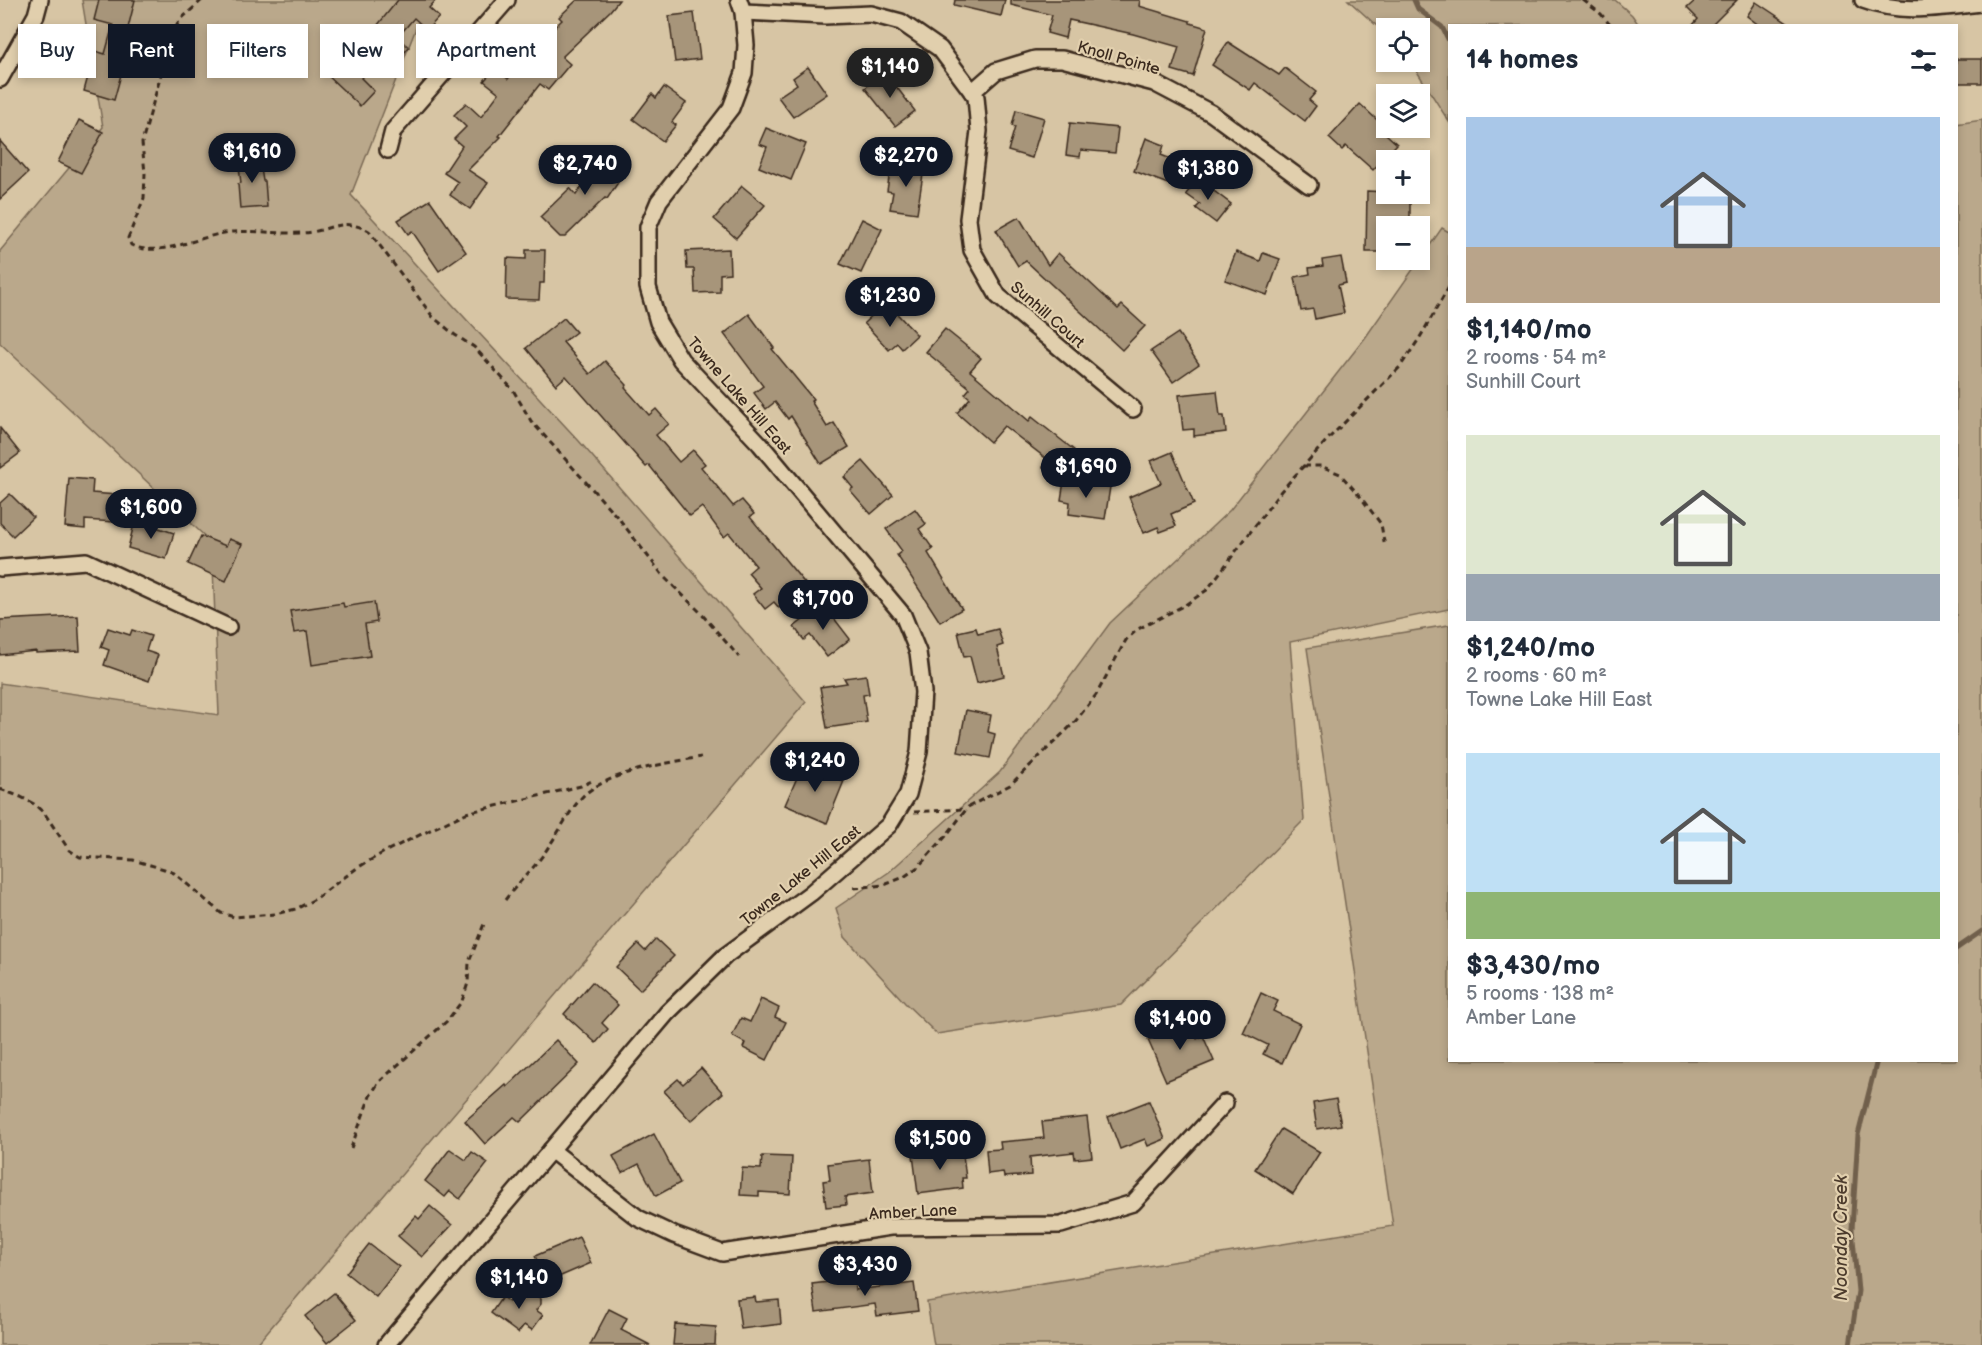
<!DOCTYPE html>
<meta charset="utf-8">
<style>
:root{--surface:#fff;--page:#f6f6f7;--text:#1f2937;--muted:#747a83;--accent:#111827}
body{margin:0;font-family:"Balsamiq Sans",sans-serif;background:var(--page);color:var(--text);height:100vh;display:flex;flex-direction:column;font-size:22px;white-space:nowrap}
*{box-sizing:border-box;margin:0}
p{font-size:20px;color:var(--muted)}
.icon{flex:none;width:33px;height:33px;fill:none;stroke:currentColor;stroke-width:2;stroke-linecap:round;stroke-linejoin:round}
.map{position:relative;flex:1;overflow:hidden}
.details{position:absolute;left:1448px;top:24px;width:510px;height:1038px;display:flex;flex-direction:column;background:var(--surface);border-radius:0px;box-shadow:0 3px 9px #0003}
.details>*{flex:none}
.hud{position:absolute;left:18px;top:24px;width:570px;height:54px;display:flex;gap:12px}
.controls{position:absolute;left:1376px;top:18px;display:grid;gap:12px}
.controls a{display:grid;place-items:center;width:54px;height:54px;border-radius:0px;background:var(--surface);box-shadow:0 3px 9px #0003;font-size:30px}
.price{position:absolute;translate:-50% -51px;padding:0 14px;border-radius:21px;background:var(--accent);color:#fff;font-size:20px;line-height:39px;filter:drop-shadow(0 2px 3px #0008)}
.price::after{content:'';position:absolute;left:50%;top:36px;width:18px;height:14px;margin-left:-9px;background:inherit;clip-path:polygon(0 0,100% 0,50% 100%)}
.price.selected{background:#222;color:#fff}
ul{padding:0;list-style:none}
li{display:grid;align-content:center;gap:12px;height:318px;padding:0 18px}
li span{display:grid;place-items:center;height:186px;border-radius:0px;color:#555}
li>.icon{margin-inline-start:auto}
span .icon{width:108px;height:108px;fill:#fffc;stroke-width:1}
li b{font-size:26px}
h2{display:flex;justify-content:space-between;align-items:center;height:72px;padding:0 18px;font-size:26px}
.tag{padding:0 21px;border-radius:0px;background:var(--surface);box-shadow:0 3px 9px #0003;font-size:21px;line-height:54px}
.tag.selected{background:var(--accent);color:#fff}
.map>svg:first-child{display:block}
.green{fill:#baa88b;stroke:#7a6954;stroke-width:1.5}
.lines{fill:none;stroke-linecap:round;stroke-linejoin:round}
.stream{stroke:#705f4c;stroke-width:5}
.building{fill:#a7957a;stroke:#3b2a1e;stroke-width:1.5}
.street-casing{stroke:#3b2a1e;stroke-width:20}
.path{stroke:#3b2a1e;stroke-width:3;stroke-dasharray:6 4.5;stroke-linecap:butt}
.street{stroke:#e1cfad;stroke-width:15}
.labels{text-anchor:middle;stroke-width:4.5;stroke-linejoin:round;paint-order:stroke}
.street-label{font-size:16px;fill:#3b2a1e;stroke:#e1cfad}
.water-label{font-size:18px;font-style:italic;fill:#4d3c2d;stroke:#e1cfad}
</style>
<div class="map">
<svg width="1982" height="1345" viewBox="0 0 1982 1345">
<rect width="100%" height="100%" fill="#d7c5a4"/>
<filter id="ink" filterUnits="userSpaceOnUse"><feTurbulence type="fractalNoise" baseFrequency=".0167" numOctaves="2"/><feDisplacementMap in="SourceGraphic" scale="12" xChannelSelector="R" yChannelSelector="G"/><feConvolveMatrix kernelMatrix="1 2 1 2 8 2 1 2 1" color-interpolation-filters="sRGB"/></filter>
<g filter="url(#ink)">
<g class="green">
<path d="M82 0H427L351 195 579 441 806 702 256 1345H0V683L219 715 212 543 0 343V251L103 127Z"/>
<path d="M1348 0H1615L1632 15 1639 25 1449 26V122L1411 62H1419V28H1386V34Z"/>
<path d="M1982 120V1345H934L927 1302 1393 1226 1307 648 1449 625V1060H1956V124Z"/>
<path d="M1442 228 1449 232V609L1290 642 1304 820 1121 1005 937 1034 905 1003 845 937 836 908 889 872 1000 772 1110 623 1230 510 1365 338Z"/>
</g>
<g class="lines">
<g class="stream">
<path d="M1414 0 1418 9 1442 27 1449 41"/>
<path d="M1956 949 1982 931"/>
<path d="M1850 1345 1858 1291 1852 1229 1858 1135 1877 1060"/>
</g>
</g>
<g class="building">
<path d="M99 0H135L122 52 127 53 114 100 84 91 90 69 85 68 89 49 105 54 113 25 94 20Z"/>
<path d="M398 0H436L429 8 439 17 427 30 414 18 397 38 409 47 397 61 385 52 361 78 374 91 360 106 324 72 353 41 360 47Z"/>
<path d="M577 0H619L610 11 562 57 570 64 548 90 540 84 499 136 501 137 468 170 488 183 470 209 450 195 458 182 444 173 462 146 454 139 466 127 454 115 466 103 481 117 499 93 484 81 495 68 508 79 530 52 519 43 529 31 541 40 562 20 559 17Z"/>
<path d="M955 0H1005L1001 16 954 5Z"/>
<path d="M1011 0H1140L1139 6 1190 21V23L1207 28 1193 76 1172 70 1179 47 1133 34 1069 20 1065 38 1047 33 1052 15 1011 5Z"/>
<path d="M1696 0H1737L1711 26H1692L1698 19 1687 8Z"/>
<path d="M1756 2 1792 26H1760L1747 16Z"/>
<path d="M694 13 700 59 675 62 669 16Z"/>
<path d="M1228 42 1279 75 1285 68 1316 92 1309 100 1316 106 1305 121 1255 83 1250 90 1212 65Z"/>
<rect x="1956" y="59" width="26" height="24"/>
<path d="M808 67 827 94 793 117 778 97 797 84 793 78Z"/>
<path d="M885 72 915 111 895 126 865 88Z"/>
<path d="M664 87 686 103 672 122 676 125 663 141 633 119 652 94 656 98Z"/>
<path d="M1360 104 1389 131 1386 134 1397 144 1373 170 1346 146 1342 150 1329 138Z"/>
<path d="M1016 110 1044 118 1032 158 1008 151 1015 127 1012 126Z"/>
<path d="M79 120 103 132 81 173 58 162Z"/>
<path d="M1070 123 1118 128 1115 153 1081 150 1080 157 1066 155Z"/>
<path d="M766 128 806 144 791 180 759 167 767 147 759 144Z"/>
<path d="M1146 138 1164 145 1161 155 1181 163 1173 186 1134 171Z"/>
<path d="M0 141 28 173 0 199Z"/>
<path d="M607 151 629 166 607 199 605 198 565 237H560L540 217 570 188 576 195Z"/>
<path d="M259 156 263 181H265L267 207 240 209 238 184 241 183 238 159Z"/>
<path d="M902 164 924 168 917 213 890 209 893 192 887 191 890 171 900 172Z"/>
<path d="M1198 179 1231 204 1216 223 1196 208 1200 204 1186 194Z"/>
<path d="M742 186 765 205 736 238 714 219Z"/>
<path d="M1367 191 1386 192V194H1393L1392 199H1410V220H1401V226H1386V252H1366Z"/>
<path d="M430 200 466 252 439 271 412 231 408 234 398 220Z"/>
<path d="M1019 217 1048 265 1058 253 1118 309 1122 305 1145 326 1122 350 1026 261 1018 266 996 230Z"/>
<path d="M862 219 882 229 861 273 840 264Z"/>
<path d="M729 249 730 273 720 274V292L695 293 694 269H687L686 251Z"/>
<path d="M526 250H545L544 283H540L539 300 506 299 507 258 526 259Z"/>
<path d="M1236 252 1260 261 1263 253 1280 259 1267 295 1225 280Z"/>
<path d="M1341 257 1346 283 1338 285 1344 313 1315 319 1313 309 1301 311 1295 277 1310 274 1309 268 1323 266 1322 260Z"/>
<path d="M886 302 917 335 902 349 897 343 889 350 864 323Z"/>
<path d="M749 314 774 348 772 349 813 399 811 401 827 427 834 423 849 447 821 464 791 416 788 419 775 402 766 409 754 393 763 386 724 334Z"/>
<path d="M564 318 576 332 563 342 590 374 605 361 627 385 625 388 649 415 656 409 669 424 656 435 679 462 693 450 705 464 701 467 733 506 742 500 754 514 750 517 807 586 779 608 774 602 765 609 753 594 761 588 748 573 756 566 729 533 724 537 702 507 690 516 649 465 646 467 566 376 556 385 526 348Z"/>
<path d="M945 329 981 358 970 371 1029 421 1032 417 1074 450 1054 475 1043 467 1048 460 1004 426 990 442 957 413 970 398 965 394 970 388 926 352Z"/>
<path d="M1178 333 1199 364 1173 382 1151 351Z"/>
<path d="M1217 391 1220 416H1224L1226 432 1194 436V429L1183 430 1179 395Z"/>
<path d="M0 428 20 453 0 468Z"/>
<path d="M1172 452 1194 504 1171 514 1176 526 1160 532 1158 527 1144 533 1129 497 1161 483 1151 461Z"/>
<path d="M863 461 893 495 871 514 850 490 853 488 844 477Z"/>
<path d="M69 478 93 480 92 493 117 495 114 522 85 520V529L65 527Z"/>
<path d="M1064 481 1110 487 1105 519 1069 514 1070 502 1061 500Z"/>
<path d="M10 494 33 517 13 536 0 523V503Z"/>
<path d="M915 509 926 524 919 529 933 549 928 553 962 609 940 622 897 555 902 551 886 529Z"/>
<path d="M135 520 174 533 166 559 128 548Z"/>
<path d="M201 536 226 546 229 539 242 544 226 581 188 564Z"/>
<path d="M374 602 377 622 365 624 370 656 312 665 307 631 294 633 290 611 343 603 344 607Z"/>
<path d="M823 604 850 639 827 657 810 635 804 640 794 627Z"/>
<path d="M78 616 80 651 36 653V651L0 655V620Z"/>
<path d="M108 628 130 635 132 630 151 636 146 651 158 655 149 681 104 665 109 650 101 647Z"/>
<path d="M976 628 978 634 998 629 1003 645 997 647 1004 676 977 683 970 656 964 657 958 632Z"/>
<path d="M866 675 869 694 863 695 867 722 827 728 820 687 847 683 844 678Z"/>
<path d="M966 710 991 715 988 732 995 734 990 758 958 752Z"/>
<path d="M803 764 844 781 827 823 785 805Z"/>
<path d="M656 939 674 956 640 990 616 967 638 944 645 951Z"/>
<path d="M592 982 618 1005 602 1023 608 1029 596 1043 564 1014Z"/>
<path d="M1261 993 1278 1001 1273 1011 1300 1024 1282 1063 1263 1054 1268 1045 1243 1033Z"/>
<path d="M761 999 779 1008 775 1017 786 1022 767 1060 743 1048 745 1043 732 1036 741 1018 750 1022Z"/>
<path d="M1190 1021 1197 1039 1203 1036 1214 1061 1166 1081 1148 1040Z"/>
<path d="M556 1040 579 1064 520 1122 514 1117 485 1144 465 1121 506 1085 507 1087Z"/>
<path d="M701 1068 723 1093 691 1121 664 1091 678 1079 683 1084Z"/>
<path d="M1336 1099 1341 1125 1317 1129 1313 1103Z"/>
<path d="M1149 1101 1165 1139 1148 1146 1145 1139 1120 1149 1108 1117Z"/>
<path d="M1087 1117 1092 1157 1075 1159 1074 1152 1030 1157 1031 1175 1004 1177 1003 1172 988 1174 986 1150 1001 1149 1000 1142 1044 1138 1042 1122Z"/>
<path d="M1281 1129 1320 1152 1293 1194 1255 1169Z"/>
<path d="M654 1134 680 1183 656 1196 639 1164 622 1173 613 1156Z"/>
<path d="M962 1148 966 1178H962L963 1188 918 1194 913 1155Z"/>
<path d="M450 1149 466 1160 472 1152 488 1163 460 1199 450 1191 445 1197 425 1181Z"/>
<path d="M762 1156 792 1157 790 1194 759 1192V1196L740 1195 742 1168 761 1169Z"/>
<path d="M869 1159 873 1193 845 1197 846 1205 826 1207 823 1181 830 1180 828 1164Z"/>
<path d="M430 1206 452 1225 422 1257 398 1236 416 1216 419 1219Z"/>
<path d="M579 1237 591 1263 547 1282 535 1256Z"/>
<path d="M369 1244 399 1267 376 1297 346 1273Z"/>
<path d="M854 1279 855 1290 914 1283 918 1311 877 1316 875 1304 816 1312 812 1284Z"/>
<path d="M522 1285 541 1299V1304L536 1310 543 1315 532 1330 524 1325 518 1333 491 1313 502 1297 509 1302Z"/>
<path d="M334 1293 356 1320 327 1343 305 1316Z"/>
<path d="M755 1297 756 1302 779 1300 781 1324 741 1329 737 1299Z"/>
<path d="M609 1309 627 1318 621 1330 650 1345H590Z"/>
<path d="M675 1324 716 1327 715 1345H673Z"/>
</g>
<g class="lines">
<g class="street-casing">
<g id="street">
<path d="M1863 0C1902 15 1942 7 1982 3"/>
<path d="M743 12 825 16 871 14 901 22 940 49 976 97 979 131 968 219 972 250 998 296 1133 409"/>
<path d="M0 79 36 15 40 0"/>
<path d="M972 92 996 71 1035 59H1062L1154 83 1211 113 1309 185"/>
<path d="M388 150 393 131 507 0"/>
<path d="M0 568 86 561 228 627"/>
<path d="M551 1150 638 1218 674 1235 722 1253 890 1227 1061 1225 1133 1203 1225 1103"/>
<path d="M386 1345 667 1013 725 956 811 893 889 825 908 794 919 752 923 692 918 652 903 615 760 444 681 360 658 322 648 287V227L659 201 731 108 744 73 746 45 743 12 739 0"/>
</g>
</g>
<g class="path">
<path d="M202 0 179 21 171 38 142 143 145 173 144 198 128 238 131 245C157 258 196 238 224 233 250 229 276 234 302 233 330 232 340 216 369 231L433 317 455 335 474 347 487 361 513 390 531 421 620 520 664 577 699 611 739 657"/>
<path d="M1583 0 1601 14 1611 26"/>
<path d="M1304 466H1321L1340 474 1359 495 1381 524 1385 547"/>
<path d="M0 789 21 797 34 804 45 814 69 850 80 857 133 860 164 869 174 873 221 913 234 917 275 914 296 909 315 899 357 868 386 851 466 813 581 786 594 780"/>
<path d="M914 812 964 809"/>
<path d="M854 888 884 885 904 877 918 867 946 836 968 807 1010 785 1074 723 1096 695 1126 640 1138 629 1185 605 1207 590 1281 491 1328 439 1400 367 1419 339 1449 287"/>
<path d="M505 900C519 881 537 866 549 846 561 829 569 811 583 796 608 772 667 763 701 757"/>
<path d="M351 1148 370 1096 379 1082 447 1021 462 1001 468 983 469 962 484 924"/>
</g>
<use href="#street" class="street"/>
</g>
</g>
<g class="labels">
<g class="street-label">
<text transform="translate(1119 57) rotate(16)" y="6">Knoll Pointe</text>
<text transform="translate(1048 314) rotate(41)" y="6">Sunhill Court</text>
<text transform="translate(740 395) rotate(49)" y="6">Towne Lake Hill East</text>
<text transform="translate(800 875) rotate(-39)" y="6">Towne Lake Hill East</text>
<text transform="translate(913 1211) rotate(-3)" y="6">Amber Lane</text>
</g>
<g class="water-label">
<text transform="translate(1841 1238) rotate(-90)" y="6">Noonday Creek</text>
</g>
</g>
</svg>
<div class="controls">
<a><svg class="icon" aria-label="locate" viewBox="0 0 24 24"><circle cx="12" cy="12" r="6"/><path d="M12 2v4M12 18v4M2 12h4M18 12h4"/></svg></a>
<a><svg class="icon" aria-label="layers" viewBox="0 0 24 24"><path d="M12 4l9 5-9 5-9-5zM3 14l9 5 9-5"/></svg></a>
<a>+</a>
<a>−</a>
</div>
<b class="price selected" style="left:890px;top:99px">$1,140</b>
<b class="price" style="left:252px;top:184px">$1,610</b>
<b class="price" style="left:906px;top:188px">$2,270</b>
<b class="price" style="left:585px;top:196px">$2,740</b>
<b class="price" style="left:1208px;top:201px">$1,380</b>
<b class="price" style="left:890px;top:328px">$1,230</b>
<b class="price" style="left:1086px;top:499px">$1,690</b>
<b class="price" style="left:151px;top:540px">$1,600</b>
<b class="price" style="left:823px;top:631px">$1,700</b>
<b class="price" style="left:815px;top:793px">$1,240</b>
<b class="price" style="left:1180px;top:1051px">$1,400</b>
<b class="price" style="left:940px;top:1171px">$1,500</b>
<b class="price" style="left:865px;top:1297px">$3,430</b>
<b class="price" style="left:519px;top:1310px">$1,140</b>
<div class="hud">
<a class="tag">Buy</a>
<a class="tag selected">Rent</a>
<a class="tag">Filters</a>
<a class="tag">New</a>
<a class="tag">Apartment</a>
</div>
<section class="details">
<h2>14 homes<svg class="icon" aria-label="filters" viewBox="0 0 24 24"><path d="M4 7h16M4 17h16"/><circle cx="9" cy="7" r="2"/><circle cx="15" cy="17" r="2"/></svg></h2>
<ul>
<li><span style="background:linear-gradient(#a9c7e8 70%,#b9a48a 0)"><svg class="icon" aria-label="home" viewBox="0 0 24 24"><path d="M3 11l9-7 9 7M6 9v11h12V9"/></svg></span><div><b>$1,140/mo</b><p>2 rooms · 54 m²</p><p>Sunhill Court</p></div></li>
<li><span style="background:linear-gradient(#dfe7d0 75%,#9aa5b1 0)"><svg class="icon" aria-label="home" viewBox="0 0 24 24"><path d="M3 11l9-7 9 7M6 9v11h12V9"/></svg></span><div><b>$1,240/mo</b><p>2 rooms · 60 m²</p><p>Towne Lake Hill East</p></div></li>
<li><span style="background:linear-gradient(#bfe0f5 75%,#8fb573 0)"><svg class="icon" aria-label="home" viewBox="0 0 24 24"><path d="M3 11l9-7 9 7M6 9v11h12V9"/></svg></span><div><b>$3,430/mo</b><p>5 rooms · 138 m²</p><p>Amber Lane</p></div></li>
</ul>
</section>
</div>
